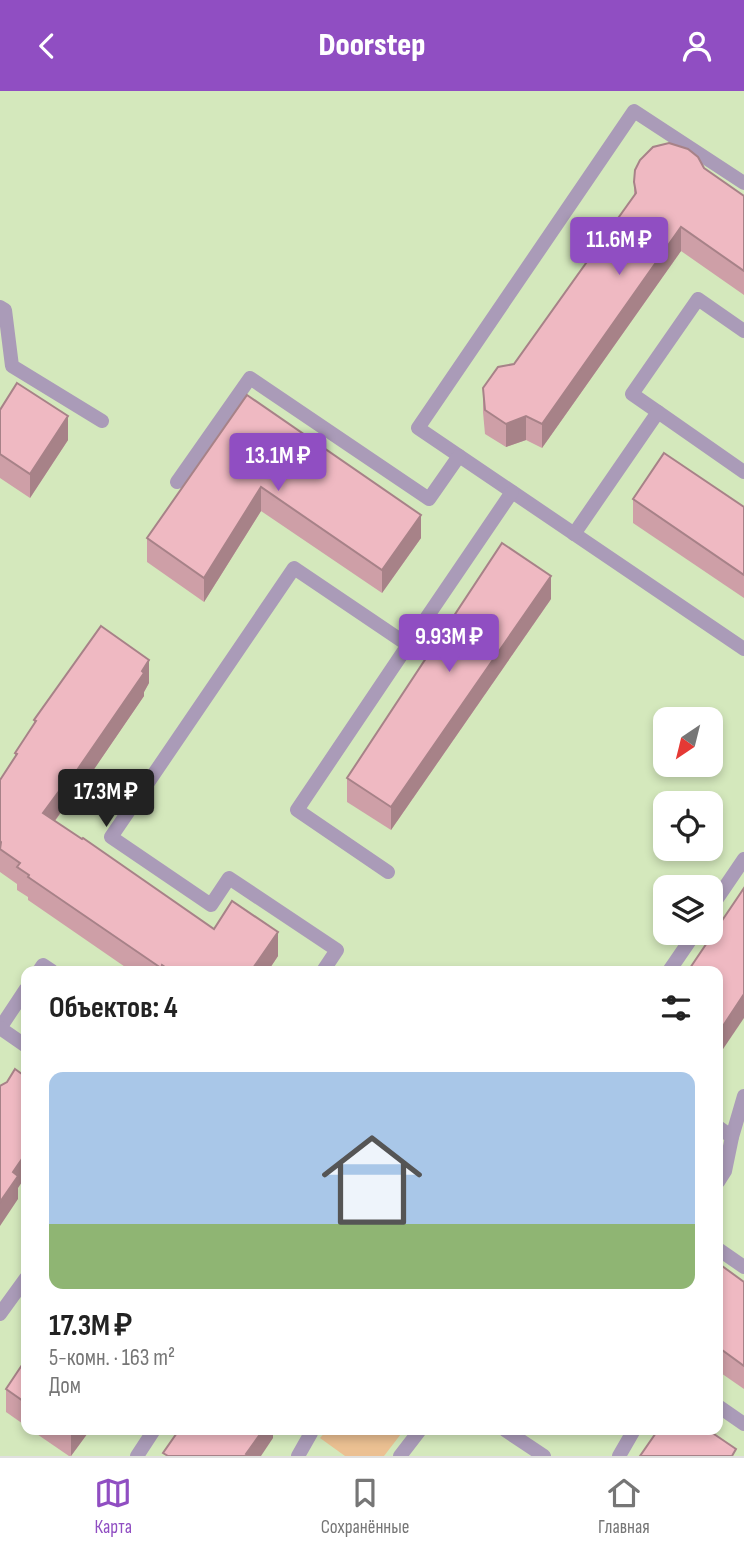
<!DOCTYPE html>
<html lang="ru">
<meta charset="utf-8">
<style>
:root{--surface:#fff;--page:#f2f2f2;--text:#222;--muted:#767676;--line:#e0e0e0;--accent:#904ec2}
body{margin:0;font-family:"Sofia Sans Condensed",sans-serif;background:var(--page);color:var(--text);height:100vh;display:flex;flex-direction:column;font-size:26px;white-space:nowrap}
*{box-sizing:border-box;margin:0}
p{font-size:23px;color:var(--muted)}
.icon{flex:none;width:38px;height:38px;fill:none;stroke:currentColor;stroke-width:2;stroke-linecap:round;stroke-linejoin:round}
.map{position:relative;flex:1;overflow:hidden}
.panel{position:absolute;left:21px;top:875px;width:702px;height:469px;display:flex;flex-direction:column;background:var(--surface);border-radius:14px;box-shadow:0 4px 10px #0003}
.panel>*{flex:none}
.needle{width:46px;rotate:215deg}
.fabs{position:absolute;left:653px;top:616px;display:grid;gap:14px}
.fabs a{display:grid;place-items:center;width:70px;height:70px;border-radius:14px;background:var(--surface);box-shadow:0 4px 10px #0003;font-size:35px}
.price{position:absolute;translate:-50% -60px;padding:0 16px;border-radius:7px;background:var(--accent);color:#fff;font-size:23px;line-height:46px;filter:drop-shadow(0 2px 4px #0008)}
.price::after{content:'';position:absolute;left:50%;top:42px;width:21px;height:16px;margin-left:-10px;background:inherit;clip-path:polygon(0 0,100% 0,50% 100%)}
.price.active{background:#222;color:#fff}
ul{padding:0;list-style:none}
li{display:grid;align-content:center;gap:14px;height:371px;padding:0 28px}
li+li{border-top:2px solid var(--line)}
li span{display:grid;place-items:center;height:217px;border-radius:14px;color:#555}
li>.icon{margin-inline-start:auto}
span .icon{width:126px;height:126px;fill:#fffc;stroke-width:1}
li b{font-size:30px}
h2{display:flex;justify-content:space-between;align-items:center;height:84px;padding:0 28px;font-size:30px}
header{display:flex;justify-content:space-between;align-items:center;height:91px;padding:0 28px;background:var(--accent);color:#fff;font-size:32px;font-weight:800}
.dock{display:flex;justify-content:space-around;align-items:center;height:98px;border-top:2px solid var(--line);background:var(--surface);font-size:19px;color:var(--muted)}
.dock a{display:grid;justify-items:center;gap:4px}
.dock .active{color:var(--accent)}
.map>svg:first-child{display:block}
.green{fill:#ebc092}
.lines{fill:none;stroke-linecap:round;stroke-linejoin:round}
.service{stroke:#aa9bb8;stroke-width:14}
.wall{fill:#ce9fa7}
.shaded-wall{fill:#a78288}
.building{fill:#efb9c2;stroke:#a78288;stroke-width:2}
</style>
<header><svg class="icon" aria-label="back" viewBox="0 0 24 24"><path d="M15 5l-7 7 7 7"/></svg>Doorstep<svg class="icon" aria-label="person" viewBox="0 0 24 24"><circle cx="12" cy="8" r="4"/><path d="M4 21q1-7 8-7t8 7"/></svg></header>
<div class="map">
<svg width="744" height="1365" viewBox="0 0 744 1365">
<rect width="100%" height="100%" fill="#d4e8bc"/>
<path class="green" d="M327 1339H404L384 1365H345L320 1347Z"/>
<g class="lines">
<g class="service">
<path d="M744 92 634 20 418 337 744 558"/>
<path d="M0 216 5 219 12 275 102 330"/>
<path d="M658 321 632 303 698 208 744 240"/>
<path d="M177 391 250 287 429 408 459 365"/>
<path d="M574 443 658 321 744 381"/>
<path d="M388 781 297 719 408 554"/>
<path d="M710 818 744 768"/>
<path d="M39 880 43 874 52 880"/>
<path d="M323 880 337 859 229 787 211 814 111 746 294 477 408 554 512 401"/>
<path d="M669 880 695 842"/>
<path d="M0 937 26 898"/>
<path d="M0 937 26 955"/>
<path d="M718 1036 732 1046"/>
<path d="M718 1091 725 1080 732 1046 744 1005"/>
<path d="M718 1158 744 1176"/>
<path d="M0 1223 26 1187"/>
<path d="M718 1315 744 1333"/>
<path d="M505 1339 544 1365"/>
<path d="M137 1365 154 1339"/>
<path d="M298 1365 311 1342"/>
<path d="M400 1365 420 1339"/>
<path d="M619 1365 634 1339"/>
</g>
</g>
<g class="wall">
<path d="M704 77 744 105V204L681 160 542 357 526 349 506 356 485 343 483 321V297L514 273 634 105V91Z"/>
<path d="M247 304 421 447 382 502 261 420 204 511 147 471V447Z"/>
<path d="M0 319 68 349 30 407 0 387Z"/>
<path d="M633 408 744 416V507L633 432Z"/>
<path d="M551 508 391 739 347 711V687Z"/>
<path d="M149 592 144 601V605L73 709 71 707 55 730 214 838 278 865 268 880H131L28 809V806L17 799V793L0 781V689L15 667V662L34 633V629Z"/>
<path d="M744 797 719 964 718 963V880Z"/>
<path d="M718 1172 744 1191V1298L718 1280Z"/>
<path d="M26 1268V1335L6 1321V1298Z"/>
<path d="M31 1339H90L71 1365H69Z"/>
</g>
<g class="shaded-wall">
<path d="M681 136V160L542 357V333Z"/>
<path d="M68 325V349L30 407V383Z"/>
<path d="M526 325V349L506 356V333Z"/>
<path d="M261 396V420L204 511V487Z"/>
<path d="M421 424V447L382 502V479Z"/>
<path d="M551 485V508L391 739V716Z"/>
<path d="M149 569V592L144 601V605L73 709V685Z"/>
<path d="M71 684V707L43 746V722Z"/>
<path d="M278 841V865L268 880H251Z"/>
<path d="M744 903V927L719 964V941Z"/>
<path d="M26 1062V1085L18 1097V1108L0 1135V1111L13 1081Z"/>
<path d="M73 1339H90L71 1365V1342Z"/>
<path d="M263 1339H273V1347L261 1365H246V1363Z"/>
</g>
<g class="building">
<path d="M669 52 688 58 698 66 704 77 744 105V180L681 136 542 333 526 325 506 333 485 319 483 297 498 276 514 273 636 102 634 91 635 79 640 69 653 56Z"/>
<path d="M17 292 68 325 30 383 0 363V319Z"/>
<path d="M247 304 421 424 382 479 261 396 204 487 147 447Z"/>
<path d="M664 362 744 416V484L633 408Z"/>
<path d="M502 452 551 485 391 716 347 687Z"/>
<path d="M101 535 149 569 142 580 144 582 73 685 71 684 43 722 82 748 83 747 214 838 232 810 278 841 251 880H180L177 878 175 880H171L162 874 161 877 28 786 29 784 17 776 20 772 0 758 1 751 0 750V689L17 663 15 662 36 630 34 629Z"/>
<path d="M744 797V903L719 941 718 940V880H688Z"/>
<path d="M15 978 26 986V1062L13 1081 18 1085 0 1111V995L7 991Z"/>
<path d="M718 1172 744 1191V1275L718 1256Z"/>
<path d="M26 1268V1312L6 1298Z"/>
<path d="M179 1339H263L246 1363 249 1365H168L163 1362Z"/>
<path d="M658 1339H708L736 1358 732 1365H640Z"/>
</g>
</svg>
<div class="fabs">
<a><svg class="needle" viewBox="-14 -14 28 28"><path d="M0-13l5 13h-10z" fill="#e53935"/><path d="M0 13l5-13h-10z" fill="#767676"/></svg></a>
<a><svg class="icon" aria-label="locate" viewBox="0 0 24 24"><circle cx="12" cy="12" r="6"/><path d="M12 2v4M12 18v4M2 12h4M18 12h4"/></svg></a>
<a><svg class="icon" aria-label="layers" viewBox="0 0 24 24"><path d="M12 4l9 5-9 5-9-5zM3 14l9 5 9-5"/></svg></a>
</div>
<b class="price" style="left:619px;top:186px">11.6M ₽</b>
<b class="price" style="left:278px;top:402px">13.1M ₽</b>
<b class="price" style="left:449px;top:583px">9.93M ₽</b>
<b class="price active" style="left:106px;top:738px">17.3M ₽</b>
<section class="panel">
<h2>Объектов: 4<svg class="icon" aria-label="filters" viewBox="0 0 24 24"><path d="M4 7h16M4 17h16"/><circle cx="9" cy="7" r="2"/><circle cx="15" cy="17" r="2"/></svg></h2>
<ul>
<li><span style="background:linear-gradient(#a9c7e8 70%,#8fb573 0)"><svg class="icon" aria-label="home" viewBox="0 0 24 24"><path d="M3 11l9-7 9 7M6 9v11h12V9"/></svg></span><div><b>17.3M ₽</b><p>5-комн. · 163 m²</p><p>Дом</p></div></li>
</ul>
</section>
</div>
<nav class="dock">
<a class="active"><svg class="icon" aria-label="map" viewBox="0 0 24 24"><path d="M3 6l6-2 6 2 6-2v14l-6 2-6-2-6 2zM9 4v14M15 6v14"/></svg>Карта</a>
<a><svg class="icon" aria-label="saved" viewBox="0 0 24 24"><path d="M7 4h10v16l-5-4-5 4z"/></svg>Сохранённые</a>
<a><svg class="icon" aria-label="home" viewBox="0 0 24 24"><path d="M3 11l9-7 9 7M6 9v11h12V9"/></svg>Главная</a>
</nav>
